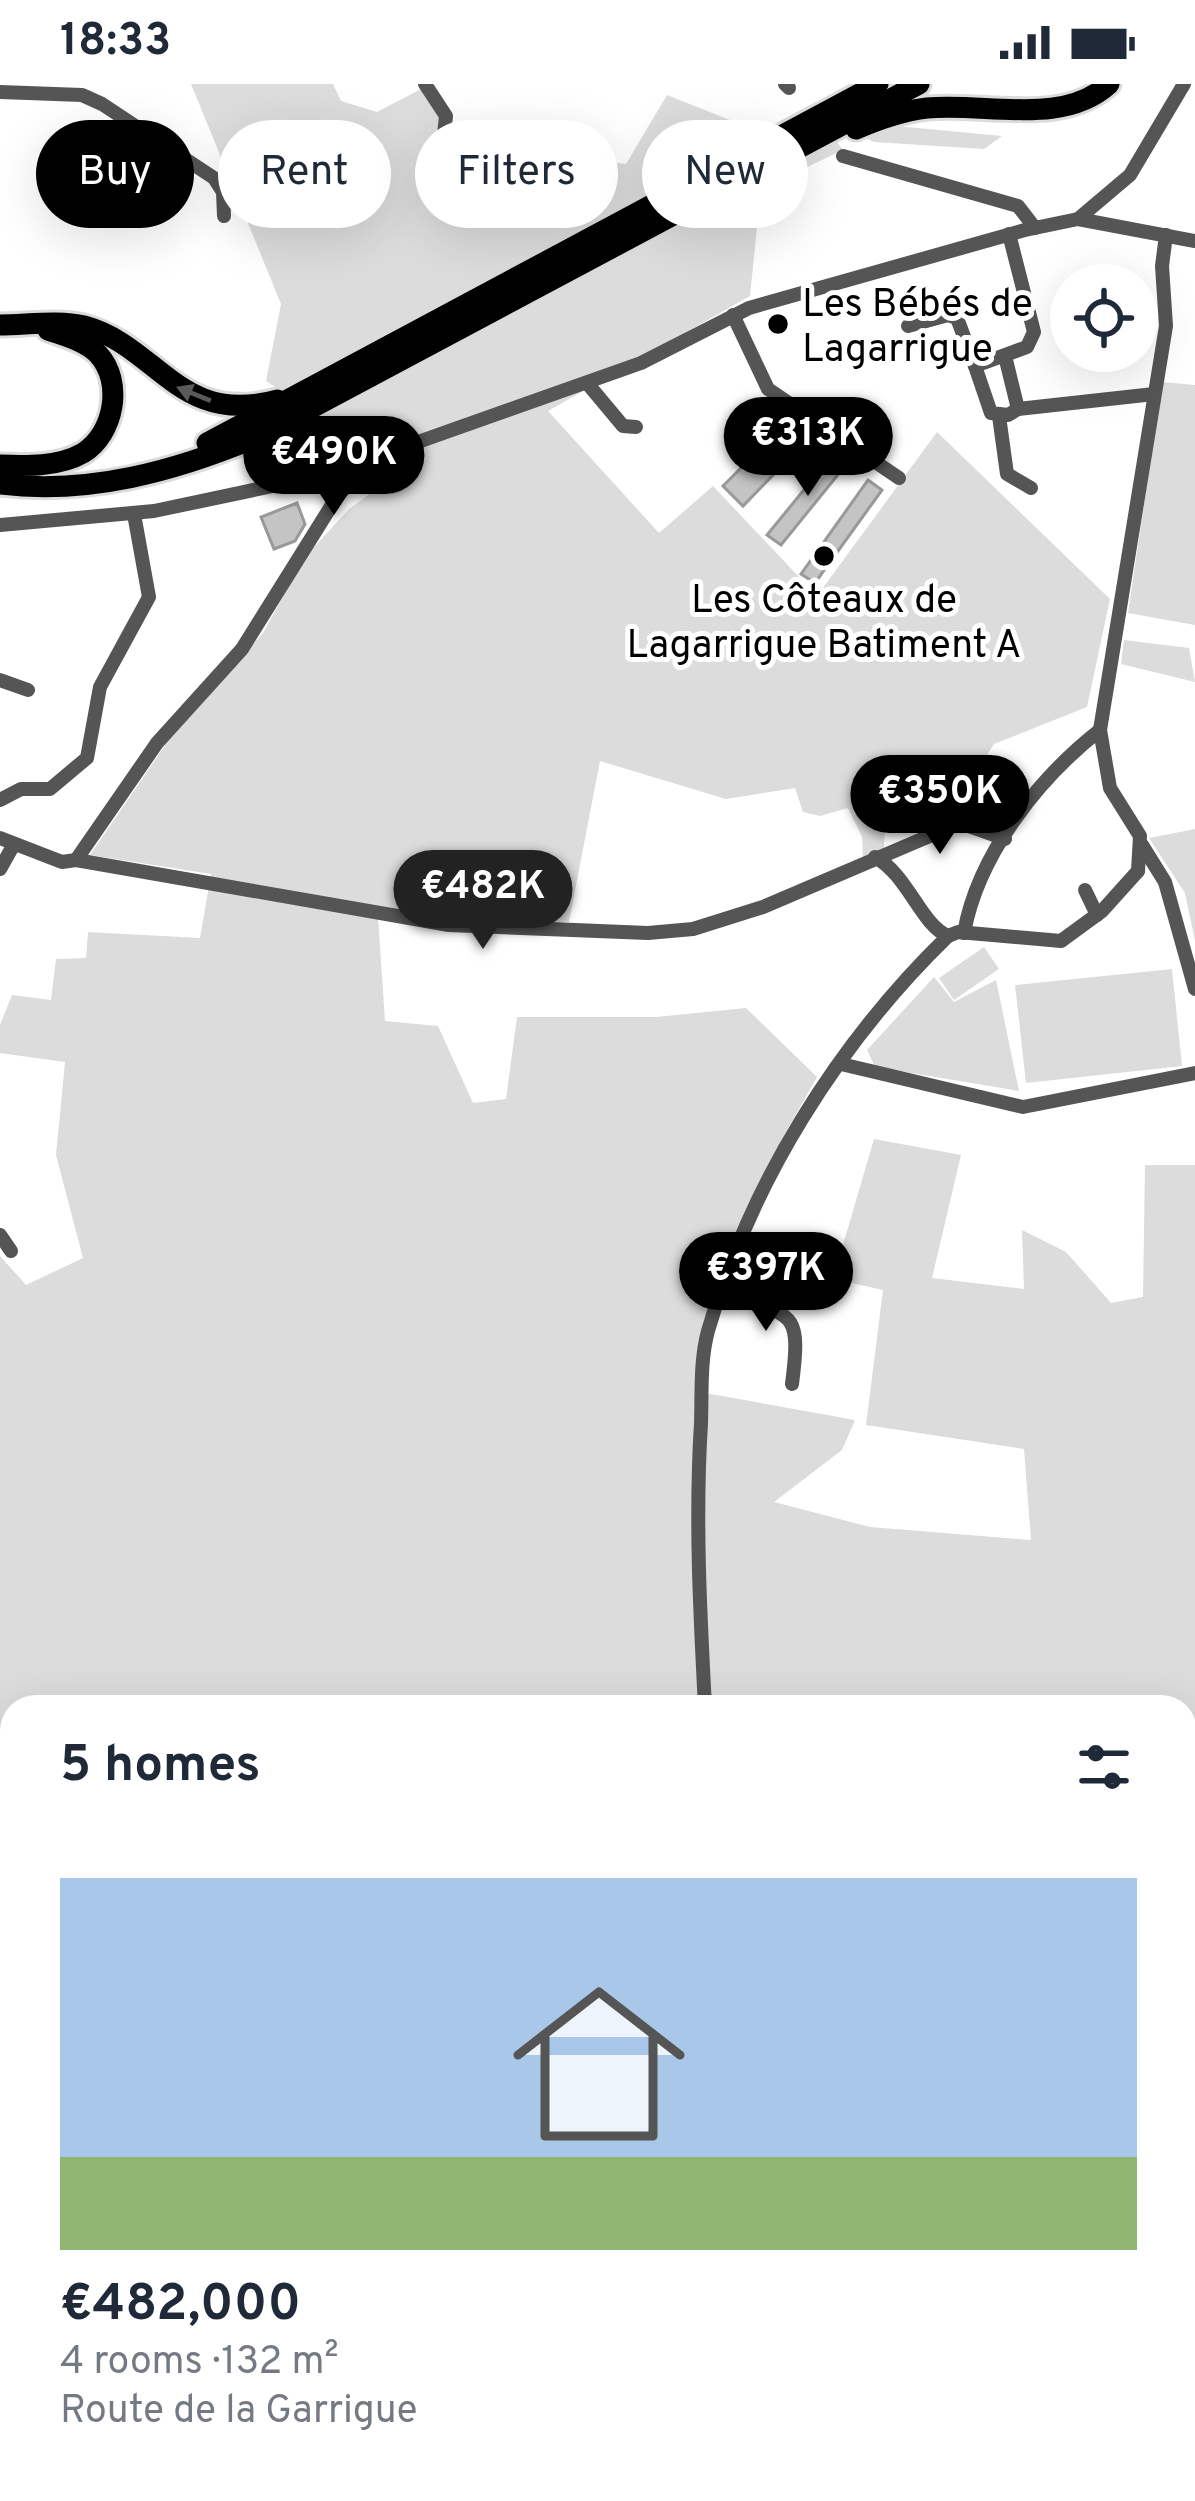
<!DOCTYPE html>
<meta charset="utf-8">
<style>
:root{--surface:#fff;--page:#f6f6f7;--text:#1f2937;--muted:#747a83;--line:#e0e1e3;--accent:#000}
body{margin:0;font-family:Overpass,sans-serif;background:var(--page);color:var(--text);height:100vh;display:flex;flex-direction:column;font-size:45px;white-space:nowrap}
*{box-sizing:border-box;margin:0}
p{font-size:39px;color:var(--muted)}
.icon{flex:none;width:66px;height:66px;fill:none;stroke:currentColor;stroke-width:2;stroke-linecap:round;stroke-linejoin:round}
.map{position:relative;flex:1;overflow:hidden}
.drawer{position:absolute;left:0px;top:1611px;width:1197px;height:807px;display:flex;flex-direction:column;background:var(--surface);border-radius:36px 36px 0 0;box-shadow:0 12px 48px #0002}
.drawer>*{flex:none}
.guide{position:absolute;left:36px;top:36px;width:1125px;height:108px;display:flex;gap:24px}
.tools{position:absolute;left:1050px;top:180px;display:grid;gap:24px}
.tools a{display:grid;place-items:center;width:108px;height:108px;border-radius:50%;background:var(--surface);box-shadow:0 12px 48px #0002;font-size:60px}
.price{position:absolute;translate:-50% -102px;padding:0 27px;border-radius:42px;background:var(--accent);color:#fff;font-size:39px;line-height:78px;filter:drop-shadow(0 3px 6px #0008)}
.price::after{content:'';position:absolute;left:50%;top:72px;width:36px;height:27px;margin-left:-18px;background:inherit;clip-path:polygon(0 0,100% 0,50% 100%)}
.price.on{background:#222;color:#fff}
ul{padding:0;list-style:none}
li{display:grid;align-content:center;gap:24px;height:636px;padding:0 60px}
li+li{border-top:3px solid var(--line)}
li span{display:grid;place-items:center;height:372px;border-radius:0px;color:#555}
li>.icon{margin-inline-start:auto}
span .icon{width:216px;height:216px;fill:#fffc;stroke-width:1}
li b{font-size:51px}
h2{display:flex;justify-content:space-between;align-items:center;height:144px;padding:0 60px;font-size:51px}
.pill{padding:0 42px;border-radius:54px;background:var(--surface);box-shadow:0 12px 48px #0002;font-size:42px;line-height:108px}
.pill.on{background:var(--accent);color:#fff}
.status{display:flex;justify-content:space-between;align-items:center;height:84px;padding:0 60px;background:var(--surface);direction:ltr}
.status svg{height:33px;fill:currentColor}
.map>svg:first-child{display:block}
.green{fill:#dcdcdc;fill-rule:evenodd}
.building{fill:#c4c4c4;stroke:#999;stroke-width:3}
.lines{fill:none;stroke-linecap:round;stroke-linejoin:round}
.highway-casing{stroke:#dbdbdb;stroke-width:27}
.minor{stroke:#555;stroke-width:14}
.highway{stroke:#000;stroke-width:21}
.oneway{fill:#595959}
.poi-dot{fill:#000;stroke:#fff;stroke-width:4.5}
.labels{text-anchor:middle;stroke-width:10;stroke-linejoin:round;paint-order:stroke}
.poi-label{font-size:39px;fill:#000;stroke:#fff;text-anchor:start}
</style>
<div class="status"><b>18:33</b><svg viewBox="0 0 49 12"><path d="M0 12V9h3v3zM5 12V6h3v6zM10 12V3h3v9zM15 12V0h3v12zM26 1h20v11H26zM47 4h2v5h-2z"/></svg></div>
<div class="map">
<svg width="1195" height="2417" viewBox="0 0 1195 2417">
<rect width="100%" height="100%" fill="#fff"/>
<g class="green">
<path d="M191 0H333L341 17 377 28 423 4 439 34 438 85 506 98 531 84 575 96 609 78 626 80 667 11 760 48 810 21 843 66 761 105 750 212 548 327 659 449 713 402 817 512 937 348 1110 515 1087 623 994 660 977 687 896 671 886 705 884 765 863 774 862 753 848 724 820 732 803 728 795 704 726 715 600 677 569 838 453 843 378 833 385 937 438 942 473 1019 506 1015 517 933H656L746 924 817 993C764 1087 696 1198 700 1308L855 1336 842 1366 774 1418 870 1443 1031 1456 1024 1365 866 1341 883 1206 833 1195 874 1055 961 1071 932 1194 1024 1205 1022 1146 1066 1168 1111 1219 1143 1213 1145 1081H1195V2417H0V1172L26 1201 83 1174 56 1071 65 978 0 969V941L12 911 51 916 56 875 86 874 88 848 200 854 211 790 90 771 166 660 263 549 305 473 349 425 404 385 266 297 281 220ZM12 1623H1185V2406H12Z"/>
<path d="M896 42 1002 52 984 65 874 58 859 51Z"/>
<path d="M1162 298 1195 301V541L1128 529Z"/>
<path d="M1124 556 1189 564 1195 598 1121 580Z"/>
<path d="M1195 745V857L1185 809 1149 754Z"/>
<path d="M984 863 999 885 954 916 939 894Z"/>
<path d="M1172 885 1182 982 1026 999 1015 901Z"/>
<path d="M934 893 954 918 996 896 1019 1007 875 983 867 966Z"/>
</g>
<g class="building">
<path d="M835 368 849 377 781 461 767 451Z"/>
<path d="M755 370 775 389 743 422 723 402Z"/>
<path d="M868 396 882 406 815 499 801 490Z"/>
<path d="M297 419 305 440 295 457 274 465 261 433Z"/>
</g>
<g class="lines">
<g class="highway-casing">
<g id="highway">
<path d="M856 45C879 35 902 27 927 24 985 18 1062 43 1109 0"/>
<path d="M0 241C26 241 59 236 84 242 158 262 179 343 277 316"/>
<path d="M207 359 878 0"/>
<path d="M0 381C26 382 59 383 83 369 114 350 124 298 98 270 85 257 65 252 48 246"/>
<path d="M0 400C89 411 176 387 257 353L919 0"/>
</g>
</g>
<g class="minor">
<path d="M425 0 446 32 441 79"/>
<path d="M785 0 789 4"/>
<path d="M0 8 82 11 102 20 214 94 223 108 224 132"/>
<path d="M843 72 1018 122 1035 144"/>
<path d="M1078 135 1130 91 1184 0"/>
<path d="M1009 150 1034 248 1027 263 975 282 991 329 1008 331 1018 325 1154 310"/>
<path d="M733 231 768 305 899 394"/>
<path d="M908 242 948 231 957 234 975 282"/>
<path d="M1005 272 1018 325"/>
<path d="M587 299 623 342 636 343"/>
<path d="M999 332 1007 390 1031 404"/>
<circle cx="335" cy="397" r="12"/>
<path d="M339 386 641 279 749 224 1025 146 1078 135 1195 157"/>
<path d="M0 441 154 427 325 391"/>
<path d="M0 596 28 606"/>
<path d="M0 716 21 705H50L87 674 100 603 149 513 134 430"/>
<path d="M0 754 62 778 76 776 157 659 242 565 340 408"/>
<path d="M1142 761 1165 798 1195 905"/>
<path d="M875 773C908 791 921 841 948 852"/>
<path d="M76 776 449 841 648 849 693 845 763 823 960 739 1005 755"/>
<path d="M0 785 13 762"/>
<path d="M1138 787 1140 752 1110 704 1100 646 1166 242 1162 182 1166 151"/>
<path d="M1085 806 1097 831"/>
<path d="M964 849C978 770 1039 694 1100 646"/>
<path d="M841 980 1023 1023 1195 989"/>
<path d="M0 1151 11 1167"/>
<path d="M723 1211C792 1232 802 1223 792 1300"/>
<path d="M705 1623C700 1528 695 1434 701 1339 702 1309 700 1276 708 1247 750 1099 838 959 948 852L958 848 1061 857 1102 827 1138 787"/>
<path d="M690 2417 691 2406"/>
</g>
<use href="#highway" class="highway"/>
</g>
<defs><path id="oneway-solid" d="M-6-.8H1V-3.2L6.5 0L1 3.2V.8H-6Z" transform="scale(3)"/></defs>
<use class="oneway" href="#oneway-solid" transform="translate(194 310) rotate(-158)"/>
<g class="poi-dot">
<circle cx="778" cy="240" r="12"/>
<circle cx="824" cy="472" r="12"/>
</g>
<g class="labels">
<g class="poi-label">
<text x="802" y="232">Les Bébés de<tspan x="802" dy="45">Lagarrigue</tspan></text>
<text x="824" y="528" text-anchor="middle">Les Côteaux de<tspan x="824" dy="45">Lagarrigue Batiment A</tspan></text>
</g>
</g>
</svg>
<div class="tools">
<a><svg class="icon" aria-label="locate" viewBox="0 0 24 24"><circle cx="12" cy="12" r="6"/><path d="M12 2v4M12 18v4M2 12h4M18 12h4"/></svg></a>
</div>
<b class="price" style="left:808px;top:415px">€313K</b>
<b class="price" style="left:334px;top:434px">€490K</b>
<b class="price" style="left:940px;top:773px">€350K</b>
<b class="price on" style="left:483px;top:868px">€482K</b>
<b class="price" style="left:766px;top:1250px">€397K</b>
<div class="guide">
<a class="pill on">Buy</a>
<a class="pill">Rent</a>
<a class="pill">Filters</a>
<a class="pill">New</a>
</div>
<section class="drawer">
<h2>5 homes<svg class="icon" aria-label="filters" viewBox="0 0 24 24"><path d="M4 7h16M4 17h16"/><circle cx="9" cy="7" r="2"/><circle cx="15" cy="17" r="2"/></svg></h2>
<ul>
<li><span style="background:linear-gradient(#a9c7e8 75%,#8fb573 0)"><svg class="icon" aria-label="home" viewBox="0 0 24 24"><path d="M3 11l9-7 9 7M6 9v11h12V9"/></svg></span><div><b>€482,000</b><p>4 rooms · 132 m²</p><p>Route de la Garrigue</p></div></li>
</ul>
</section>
</div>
